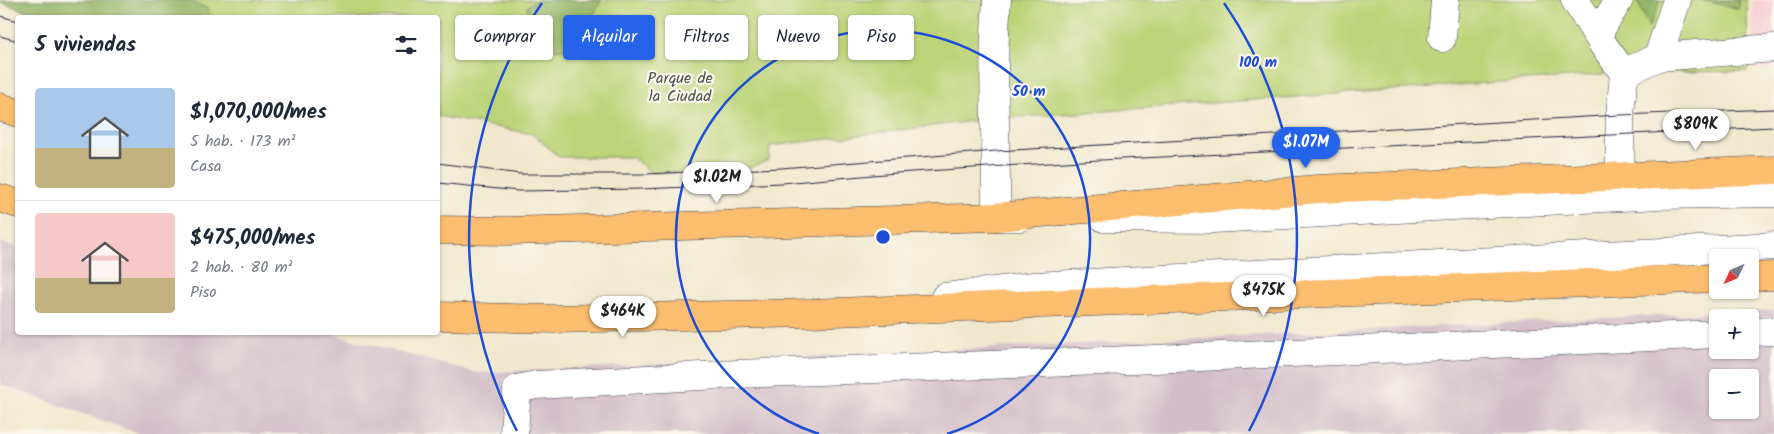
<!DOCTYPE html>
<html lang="es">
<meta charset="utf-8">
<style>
:root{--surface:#fff;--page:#f2f2f3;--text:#1f2937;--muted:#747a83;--line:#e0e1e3;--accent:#2563eb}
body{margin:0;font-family:Kalam,sans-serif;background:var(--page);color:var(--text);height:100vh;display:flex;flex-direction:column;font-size:19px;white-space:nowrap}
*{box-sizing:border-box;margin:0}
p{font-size:16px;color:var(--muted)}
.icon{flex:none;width:28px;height:28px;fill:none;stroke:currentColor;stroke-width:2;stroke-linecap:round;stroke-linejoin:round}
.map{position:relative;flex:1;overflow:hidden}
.panel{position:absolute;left:15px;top:15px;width:425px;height:320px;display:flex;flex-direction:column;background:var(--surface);border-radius:5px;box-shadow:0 1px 4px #0004}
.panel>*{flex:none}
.guide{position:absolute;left:455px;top:15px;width:475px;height:45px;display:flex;gap:10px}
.needle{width:32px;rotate:226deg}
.fabs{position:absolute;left:1709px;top:249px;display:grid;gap:10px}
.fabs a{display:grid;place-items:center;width:50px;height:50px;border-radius:5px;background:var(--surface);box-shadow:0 1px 4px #0004;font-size:25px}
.price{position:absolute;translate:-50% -42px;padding:0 11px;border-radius:18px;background:#fff;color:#222;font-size:16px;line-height:32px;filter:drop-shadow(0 1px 2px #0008)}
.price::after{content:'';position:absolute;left:50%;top:30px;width:15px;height:11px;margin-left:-8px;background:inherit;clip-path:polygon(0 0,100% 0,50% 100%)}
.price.selected{background:var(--accent);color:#fff}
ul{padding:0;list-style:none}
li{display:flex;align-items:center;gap:15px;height:125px;padding:0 20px}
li+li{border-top:1px solid var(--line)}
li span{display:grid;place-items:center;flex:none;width:140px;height:100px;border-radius:5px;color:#555}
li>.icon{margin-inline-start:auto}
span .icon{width:60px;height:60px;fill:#fffc;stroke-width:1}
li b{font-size:21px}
h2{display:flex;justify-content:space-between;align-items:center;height:60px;padding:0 20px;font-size:21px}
.tag{padding:0 18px;border-radius:5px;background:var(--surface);box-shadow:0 1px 4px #0004;font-size:18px;line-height:45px}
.tag.selected{background:var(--accent);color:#fff}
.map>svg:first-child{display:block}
.built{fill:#f7cfd5}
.industrial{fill:#d2bdc8;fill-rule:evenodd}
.green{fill:#bcd377;stroke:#6f7a59}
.forest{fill:#95b568;stroke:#5c6c52}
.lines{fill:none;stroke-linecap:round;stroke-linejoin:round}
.minor-casing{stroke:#414051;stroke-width:29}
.major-casing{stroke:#414051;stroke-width:29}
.minor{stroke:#fff;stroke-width:28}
.major{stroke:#fbbd6e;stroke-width:28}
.tram{stroke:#22223b;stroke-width:1}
.ring{fill:none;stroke:#1d4ed8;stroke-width:2.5}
.labels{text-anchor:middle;stroke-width:4.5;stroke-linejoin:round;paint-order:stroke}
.park-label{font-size:16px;fill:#50574d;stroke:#fbf7ec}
.centre{fill:#1d4ed8;stroke:#fbf7ec;stroke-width:2.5}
.ring-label{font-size:15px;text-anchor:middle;font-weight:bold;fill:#1d4ed8;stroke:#fbf7ec;stroke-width:4.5;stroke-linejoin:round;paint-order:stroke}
</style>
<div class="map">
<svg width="1774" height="434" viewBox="0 0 1774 434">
<rect width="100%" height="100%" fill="#fbf7ec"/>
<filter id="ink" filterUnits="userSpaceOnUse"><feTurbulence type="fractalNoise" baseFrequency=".02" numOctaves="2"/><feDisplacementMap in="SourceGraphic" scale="10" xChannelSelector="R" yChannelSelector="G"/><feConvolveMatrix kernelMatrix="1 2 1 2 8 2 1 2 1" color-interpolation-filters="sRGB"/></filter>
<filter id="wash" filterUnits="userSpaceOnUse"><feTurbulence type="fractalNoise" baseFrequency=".0096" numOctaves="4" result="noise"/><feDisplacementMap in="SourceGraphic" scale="20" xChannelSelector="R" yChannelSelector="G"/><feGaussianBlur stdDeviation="1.12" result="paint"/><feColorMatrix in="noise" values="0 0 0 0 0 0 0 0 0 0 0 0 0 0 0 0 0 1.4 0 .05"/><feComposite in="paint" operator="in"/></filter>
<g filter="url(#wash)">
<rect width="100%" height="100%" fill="#f1e7cd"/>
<path class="built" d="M1753 0H1774V69L1754 70Z"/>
<path class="industrial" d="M0 242 17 247 18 332 328 333 477 373 1774 310V434H140L0 384ZM1718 318H1750V350H1718ZM1718 378H1750V410H1718Z"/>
<path class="green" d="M136 0H1747L1748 71 1624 73 981 120 770 146 769 160 742 171 652 173 632 157H559L533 134 438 116V18L184 17Z"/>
<g class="forest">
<path d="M0 0H186L207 8 211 17H43L0 2Z"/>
<path d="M537 0H601L577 50 530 48 527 6Z"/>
<path d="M1637 0H1661L1649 27Z"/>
<path d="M1701 0H1738L1739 9Z"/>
</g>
</g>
<g filter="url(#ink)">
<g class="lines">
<g class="minor-casing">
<g id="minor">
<path d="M997 0C991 72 997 145 996 217H1021"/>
<path d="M1575 0 1604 46 1624 73 1620 115V176"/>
<path d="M1597 35 1619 0"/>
<path d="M1442 38 1445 0"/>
<path d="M1658 57 1677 0"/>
<path d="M1624 73 1658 57 1774 48"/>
<path d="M1104 218 1213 219 1659 195 1774 193"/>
<path d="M945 297 1034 286 1774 246"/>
<path d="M1750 332 1774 331"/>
<path d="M514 434 517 389 536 385 738 374 1132 360 1718 334"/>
</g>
</g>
<g class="major-casing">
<g id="major">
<path d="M0 107 18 113"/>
<path d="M0 198 18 204"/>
<path d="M438 230 508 231 996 217 1317 189 1774 170"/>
<path d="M1750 277 1774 276"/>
<path d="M438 316 554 319 810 313 1718 278"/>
</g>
</g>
<use href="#minor" class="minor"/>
<use href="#major" class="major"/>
<g class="tram">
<path d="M0 16 18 21"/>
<path d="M0 36 18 41"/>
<path d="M438 163 520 174H645L781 168 996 151 1620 115 1774 109"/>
<path d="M438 183 519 191 641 189 782 183 896 173 1081 161 1774 127"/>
</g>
</g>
</g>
<g class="ring">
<path d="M819 434A207 207 0 1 1 947 434"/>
<path d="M517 431A414 414 0 0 1 542 3M1224 3A414 414 0 0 1 1249 431"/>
</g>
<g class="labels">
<g class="park-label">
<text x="680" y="83">Parque de<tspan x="680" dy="18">la Ciudad</tspan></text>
</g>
</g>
<circle cx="883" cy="237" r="8" class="centre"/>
<g class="ring-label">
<text x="1258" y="67">100 m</text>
<text x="1029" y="96">50 m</text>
</g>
</svg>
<div class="fabs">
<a><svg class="needle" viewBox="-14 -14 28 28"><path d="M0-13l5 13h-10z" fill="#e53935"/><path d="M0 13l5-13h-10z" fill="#747a83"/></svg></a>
<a>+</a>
<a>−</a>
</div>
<b class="price" style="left:1696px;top:151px">$809K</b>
<b class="price selected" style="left:1306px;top:169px">$1.07M</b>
<b class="price" style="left:717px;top:204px">$1.02M</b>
<b class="price" style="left:1264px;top:317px">$475K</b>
<b class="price" style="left:623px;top:338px">$464K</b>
<div class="guide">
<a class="tag">Comprar</a>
<a class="tag selected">Alquilar</a>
<a class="tag">Filtros</a>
<a class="tag">Nuevo</a>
<a class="tag">Piso</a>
</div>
<section class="panel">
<h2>5 viviendas<svg class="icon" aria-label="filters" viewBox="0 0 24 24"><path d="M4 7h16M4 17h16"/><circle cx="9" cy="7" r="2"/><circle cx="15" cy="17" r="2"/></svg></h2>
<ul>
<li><span style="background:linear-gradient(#a9c7e8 60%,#c2b280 0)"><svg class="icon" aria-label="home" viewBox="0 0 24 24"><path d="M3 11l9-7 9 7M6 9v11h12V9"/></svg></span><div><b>$1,070,000/mes</b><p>5 hab. · 173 m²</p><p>Casa</p></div></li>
<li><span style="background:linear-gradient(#f6c9c9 65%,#c2b280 0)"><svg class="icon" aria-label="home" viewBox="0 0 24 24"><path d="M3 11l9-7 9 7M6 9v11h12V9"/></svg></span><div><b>$475,000/mes</b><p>2 hab. · 80 m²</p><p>Piso</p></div></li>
</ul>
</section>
</div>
